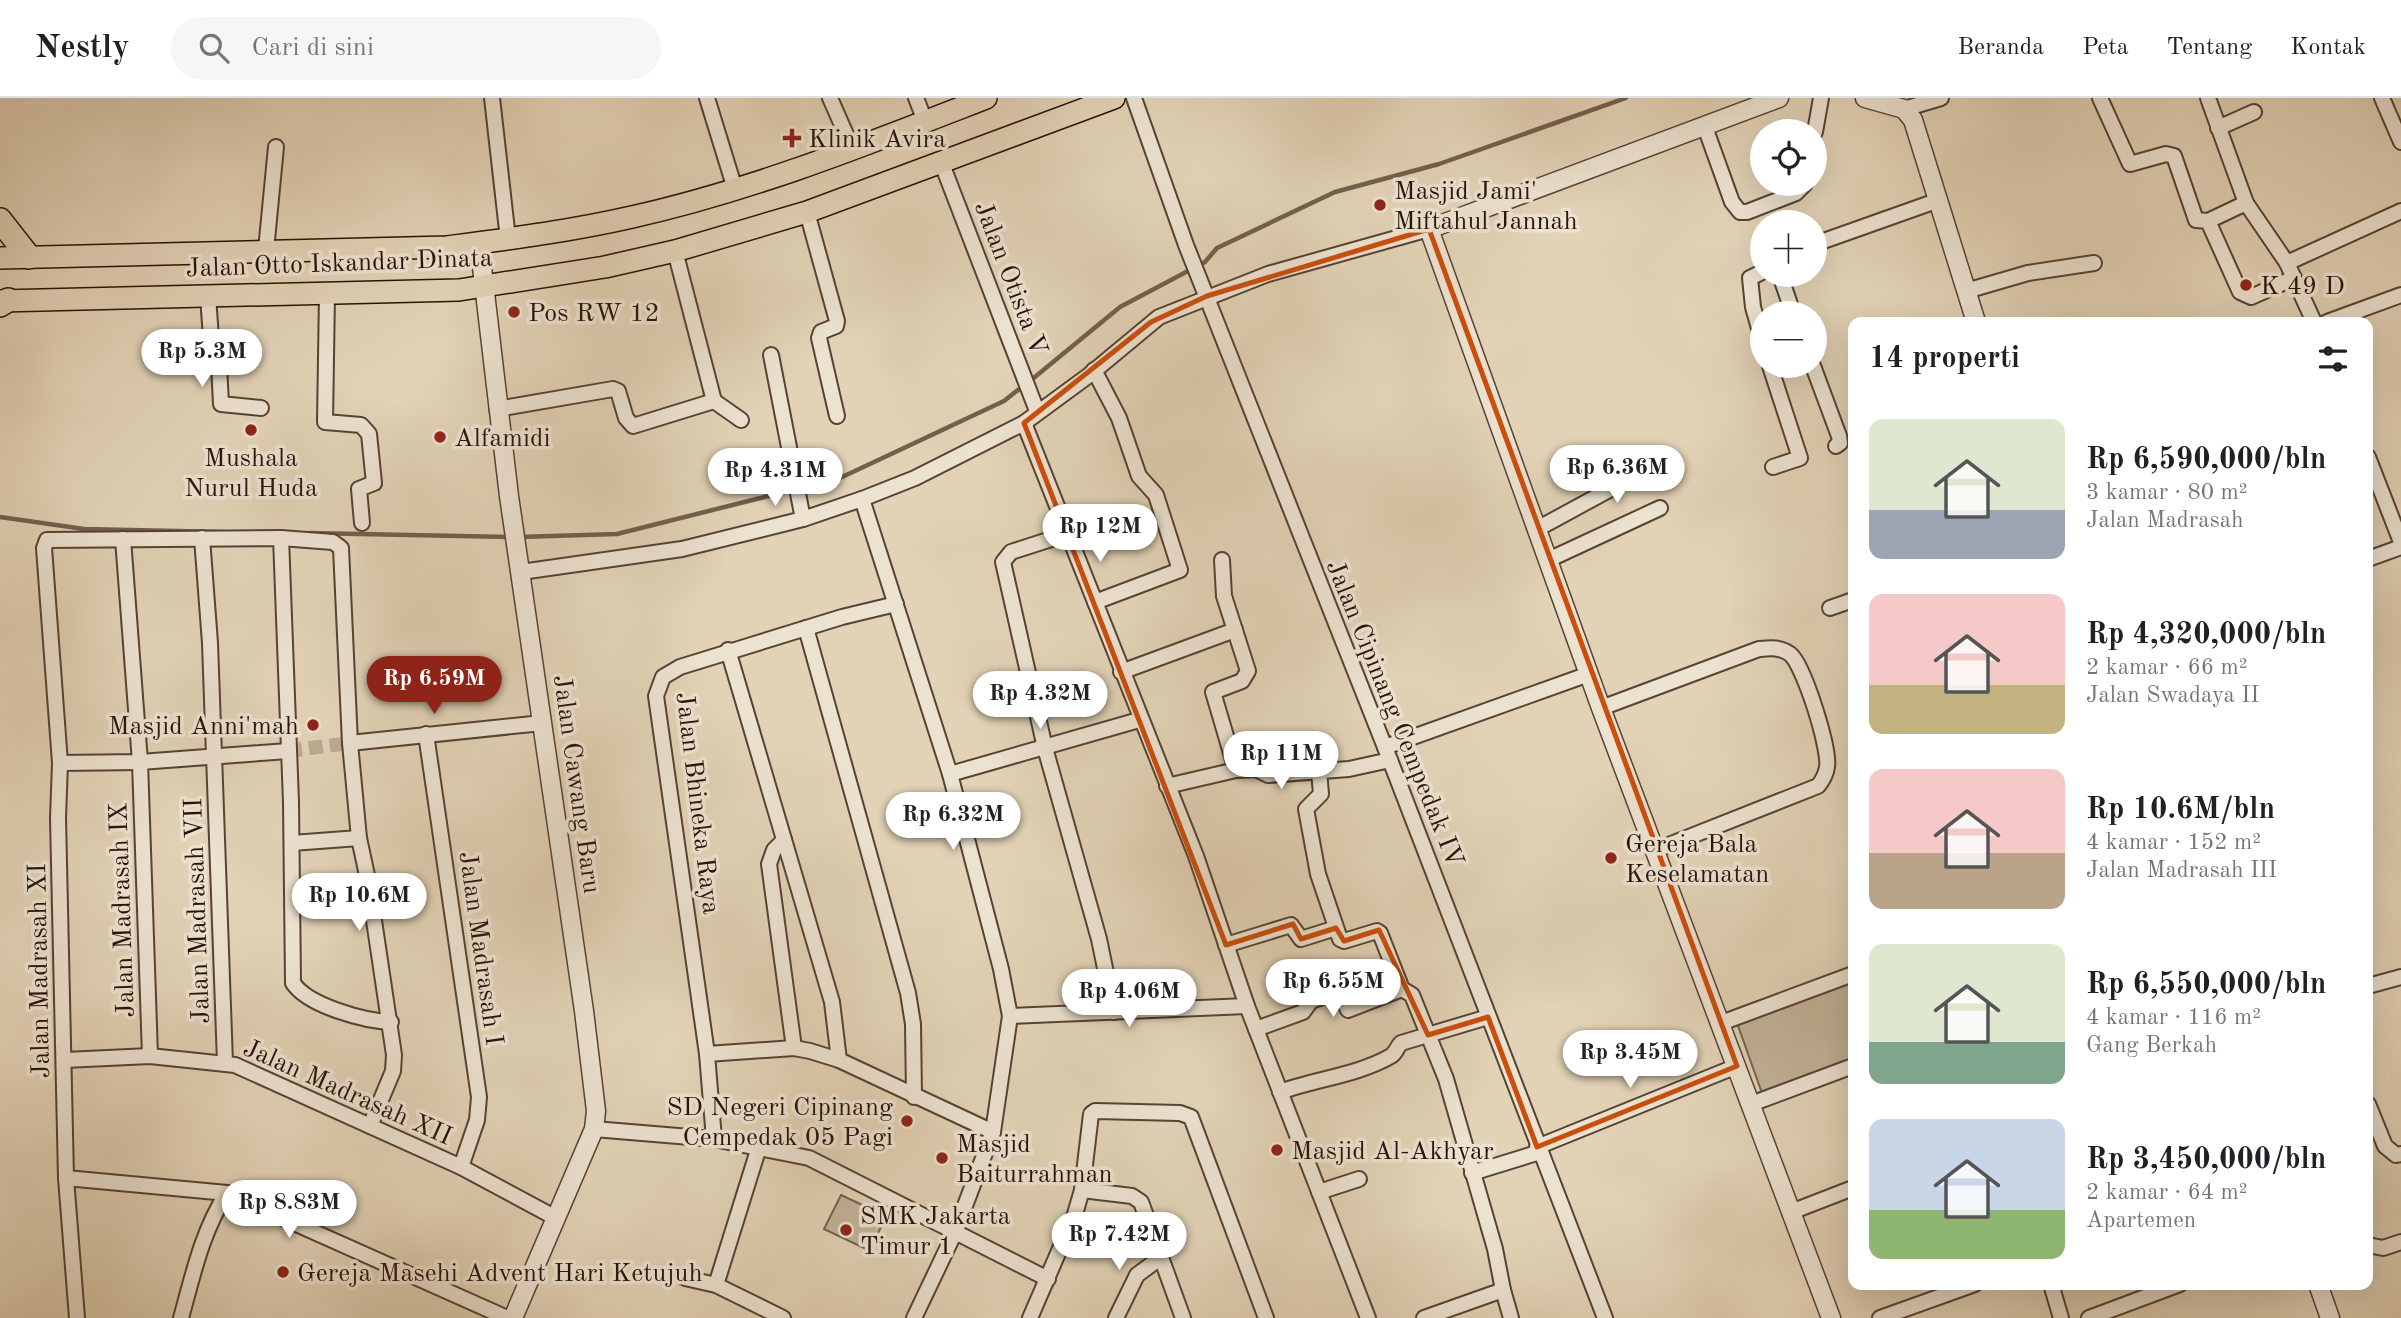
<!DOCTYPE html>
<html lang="id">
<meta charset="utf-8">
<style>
:root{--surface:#fff;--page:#f6f6f6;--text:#202124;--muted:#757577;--line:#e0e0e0;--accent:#8f2418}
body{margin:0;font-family:"Old Standard TT",serif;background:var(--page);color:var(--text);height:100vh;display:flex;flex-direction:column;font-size:26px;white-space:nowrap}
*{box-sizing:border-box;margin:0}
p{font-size:23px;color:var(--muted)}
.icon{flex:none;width:38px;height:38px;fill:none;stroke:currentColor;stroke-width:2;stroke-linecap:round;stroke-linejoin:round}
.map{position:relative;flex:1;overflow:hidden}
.side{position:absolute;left:1848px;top:219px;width:525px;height:973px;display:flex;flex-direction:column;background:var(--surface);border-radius:14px;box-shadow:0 7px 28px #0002}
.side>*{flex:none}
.controls{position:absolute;left:1750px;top:21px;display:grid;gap:14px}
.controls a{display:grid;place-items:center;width:77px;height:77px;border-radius:50%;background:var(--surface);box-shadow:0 7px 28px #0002;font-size:35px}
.price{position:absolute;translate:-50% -60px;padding:0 16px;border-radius:24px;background:#fff;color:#222;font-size:23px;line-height:46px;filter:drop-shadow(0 2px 4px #0008)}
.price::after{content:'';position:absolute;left:50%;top:42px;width:21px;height:16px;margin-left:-10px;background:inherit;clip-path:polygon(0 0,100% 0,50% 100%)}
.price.active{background:var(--accent);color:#fff}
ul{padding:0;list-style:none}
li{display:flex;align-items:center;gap:21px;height:175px;padding:0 21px}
li span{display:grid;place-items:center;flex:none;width:196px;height:140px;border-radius:14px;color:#555}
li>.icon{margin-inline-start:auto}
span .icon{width:84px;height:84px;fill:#fffc;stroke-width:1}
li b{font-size:30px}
h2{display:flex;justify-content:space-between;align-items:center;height:84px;padding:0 21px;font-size:30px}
header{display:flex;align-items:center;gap:42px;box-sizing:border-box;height:98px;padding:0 35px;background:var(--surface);border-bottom:2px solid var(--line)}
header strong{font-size:33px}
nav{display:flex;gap:38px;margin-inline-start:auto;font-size:24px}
.search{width:490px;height:63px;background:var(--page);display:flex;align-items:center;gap:18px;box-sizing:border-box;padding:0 24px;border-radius:38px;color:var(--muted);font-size:26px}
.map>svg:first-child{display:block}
.green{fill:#c2b299;stroke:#756251;stroke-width:2}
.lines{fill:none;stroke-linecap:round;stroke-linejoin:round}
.stream{stroke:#725f4d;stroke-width:4.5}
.minor-tunnel{stroke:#bdac93;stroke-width:14;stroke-dasharray:14 7;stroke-linecap:butt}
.minor-casing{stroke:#564334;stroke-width:18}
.tertiary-casing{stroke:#564334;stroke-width:21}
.primary-casing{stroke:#281309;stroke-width:24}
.trunk-casing{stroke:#281309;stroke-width:26}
.minor{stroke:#ece2d0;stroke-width:14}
.tertiary{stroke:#ece2d0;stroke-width:18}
.primary{stroke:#e2d2b6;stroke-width:21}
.trunk{stroke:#e2d2b6;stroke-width:23}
.marked{fill:none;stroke:#cb4e0c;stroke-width:5;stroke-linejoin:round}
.poi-dot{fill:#8f2418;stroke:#ece2d0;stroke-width:2.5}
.labels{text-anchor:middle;stroke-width:7;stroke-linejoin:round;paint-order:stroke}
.poi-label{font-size:26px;fill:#281309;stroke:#ece2d0;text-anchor:start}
.street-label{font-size:26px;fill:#281309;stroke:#ece2d0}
</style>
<header>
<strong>Nestly</strong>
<div class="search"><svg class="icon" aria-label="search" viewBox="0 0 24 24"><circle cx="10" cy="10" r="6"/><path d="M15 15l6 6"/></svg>Cari di sini</div>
<nav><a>Beranda</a><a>Peta</a><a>Tentang</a><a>Kontak</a></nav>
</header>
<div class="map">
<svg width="2401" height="1220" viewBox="0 0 2401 1220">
<rect width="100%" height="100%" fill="#e2d2b6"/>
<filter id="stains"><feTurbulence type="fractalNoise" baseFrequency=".00286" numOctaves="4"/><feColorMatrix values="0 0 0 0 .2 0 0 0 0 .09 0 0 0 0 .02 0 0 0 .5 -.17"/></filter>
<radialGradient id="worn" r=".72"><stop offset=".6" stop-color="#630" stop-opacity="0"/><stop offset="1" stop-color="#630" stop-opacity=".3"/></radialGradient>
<g class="green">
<path d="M1853 878V964L1763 998 1736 922Z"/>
<path d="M841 1097 886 1118 870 1153 824 1131Z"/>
</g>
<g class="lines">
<g class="stream">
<path d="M1030 283 1120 209 1205 164 1217 150 1335 94 1439 66 1626 0"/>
<path d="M0 419 84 431 223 434"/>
<path d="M309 435 510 439"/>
<path d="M519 439 617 436 840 380 1004 303 1023 288"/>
</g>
<path class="minor-tunnel" d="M288 653 350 645"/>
<g class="minor-casing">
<g id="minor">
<path d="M492 0 508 141"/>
<path d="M707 0 735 91"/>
<path d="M830 0 852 50"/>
<path d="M916 0 925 23"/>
<path d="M1134 0 1186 147 1390 662 1605 1220"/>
<path d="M2100 0 2130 66 2166 56 2174 58 2196 122 2208 123 2240 194 2251 199 2294 180"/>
<path d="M2208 0 2246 105 2287 165 2314 224"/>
<path d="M2382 0 2401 44"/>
<path d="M1904 11 1941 0"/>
<path d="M1705 29 1732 104 1740 114H1747L1796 95 1805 86"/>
<path d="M2218 30 2254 14"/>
<path d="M1815 34 1821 0"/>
<path d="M942 66 1037 313"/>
<path d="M807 114 837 223 836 228 821 234 819 240 837 318"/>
<path d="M2208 123 2246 105"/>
<path d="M1815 146 1939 102"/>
<path d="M266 152 276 49"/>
<path d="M675 153 714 303 741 322"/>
<path d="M2287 165 2401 113"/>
<path d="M1762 174 1750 180 1753 209 1762 241"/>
<path d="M1780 177 1793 215"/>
<path d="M1966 193 2028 175 2094 165"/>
<path d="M327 196 325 324 361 327 369 336 374 385 359 391 362 425"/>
<path d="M208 198 212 254 219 267 221 306 261 310"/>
<path d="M2327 224 2401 197"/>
<path d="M771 257 803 421"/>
<path d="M1770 268 1800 360 1773 369"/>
<path d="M1813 268 1839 338 1840 345 1836 348"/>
<path d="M1094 272 1119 320 1139 378 1156 397 1180 472 1095 504"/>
<path d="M497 311 613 291 618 293 626 320 633 328 714 303"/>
<path d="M1024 325 1196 758 1247 908 1368 1220"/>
<path d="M2368 359 2401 444"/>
<path d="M862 401 950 676 1001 871 1010 918 993 1034 955 1134 914 1220"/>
<path d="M1537 431 1666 361"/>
<path d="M1070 435 1011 454 1003 464 1045 650 1099 841 1114 914"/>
<path d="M202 440 210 545 225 965"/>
<path d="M281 440 291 704 293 885C308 908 365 923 391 924"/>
<path d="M123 441 140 664 150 958"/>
<path d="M2368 461 2401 449"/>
<path d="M1222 462 1224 498 1248 573 1242 583 1213 594 1236 672"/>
<path d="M1548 462 1660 410"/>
<path d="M521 474 682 451 803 421 862 401 915 380 1024 325 1088 278 1159 219 1268 176 1429 131"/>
<path d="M1830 510 1853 502"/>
<path d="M806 530 908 895 913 926 914 999"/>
<path d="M728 552 832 904 839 962"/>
<path d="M1121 574 1235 532"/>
<path d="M1601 610 1759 551C1771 550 1780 549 1790 556 1804 567 1830 651 1827 669 1826 676 1822 683 1818 688L1656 752"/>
<path d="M426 636 479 999 477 1022 461 1069"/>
<path d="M350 645 542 625"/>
<path d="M1385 649 1589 576"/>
<path d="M60 665 140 664 288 653"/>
<path d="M1319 673 1321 696 1306 711 1318 776 1340 841 1344 843 1377 833 1380 835 1402 891 1412 897 1446 981 1495 1151 1503 1192 1424 1220"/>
<path d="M950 676 1139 622"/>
<path d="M1167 688 1236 672 1256 671 1268 677 1349 671 1390 662"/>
<path d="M784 742 774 752 769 766 794 950"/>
<path d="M292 745 359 740"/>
<path d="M1226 847 1291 827 1301 841 1336 830"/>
<path d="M2368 888 2401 879"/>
<path d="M1010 918 1247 908"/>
<path d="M1721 925 1853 876"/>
<path d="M1256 931 1303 914 1311 903 1339 893 1348 912 1402 891"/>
<path d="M707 956 794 950 810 953 839 962 993 1034"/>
<path d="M65 962 150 958 235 967 461 1069 556 1120"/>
<path d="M1280 994C1316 981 1358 977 1391 958 1397 954 1396 950 1401 945L1488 919"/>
<path d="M1751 1006 1853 968"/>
<path d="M2368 1006 2385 1048 2396 1057 2401 1056"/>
<path d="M594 1031 714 1041 809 1060 1048 1181"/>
<path d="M714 1041 707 956 656 598 663 579 680 569 842 519 896 506"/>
<path d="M1537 1049 1737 968"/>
<path d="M1472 1075 1540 1054"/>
<path d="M66 1080 227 1095 507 1220"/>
<path d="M1082 1092 1132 1098 1141 1104 1183 1220"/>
<path d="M1319 1094 1359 1081"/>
<path d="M1791 1114 1853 1090"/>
<path d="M2368 1147 2383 1150 2401 1144"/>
<path d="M685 1180 716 1187 759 1049"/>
<path d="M2051 1186 2061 1220"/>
<path d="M716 1187 783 1220"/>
<path d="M1503 1192 1511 1220"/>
<path d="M77 1220 66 1080 58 720 60 665 44 450 47 442 281 440 333 444 341 450 350 645 359 740 368 782 394 957 393 973 370 1028"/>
<path d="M181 1220C193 1177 202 1133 227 1095"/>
<path d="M1030 1220 1075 1116 1082 1092 1091 1016 1095 1013 1180 1015 1191 1019 1266 1220"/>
<path d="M1116 1220 1137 1177 1160 1160"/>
<path d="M1880 1220 1975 1186"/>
<path d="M2089 1220 2180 1186"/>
</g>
</g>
<g class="tertiary-casing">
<g id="tertiary">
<path d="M1779 0 1429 131 1601 610 1831 1220"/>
<path d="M1865 0 1904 11 1913 22 1976 224"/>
<path d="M479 144 509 398 584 913 596 1013 594 1031 513 1220"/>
<path d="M2318 1186 2330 1220"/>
</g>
</g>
<g class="primary-casing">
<g id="primary">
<path d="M0 160 447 149C508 141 571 133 632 119 753 92 870 45 986 0"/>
<path d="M0 203 459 192 605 169 675 153 807 114 1114 0"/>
</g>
</g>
<g class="trunk-casing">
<g id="trunk">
<path d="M0 122 29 159"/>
<path d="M0 207 8 202"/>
</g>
</g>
<use href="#minor" class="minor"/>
<use href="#tertiary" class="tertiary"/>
<use href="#primary" class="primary"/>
<use href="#trunk" class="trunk"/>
</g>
<path class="marked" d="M1429 131 1737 968 1537 1049 1488 919 1428 937 1379 832 1344 843 1336 830 1301 841 1293 826 1226 847 1024 325 1151 224 1207 198Z"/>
<g class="poi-dot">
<path d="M788.5 29.5h7v7h7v7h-7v7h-7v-7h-7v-7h7z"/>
<circle cx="1380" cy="107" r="7"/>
<circle cx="2246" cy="187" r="7"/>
<circle cx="514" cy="214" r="7"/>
<circle cx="251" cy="332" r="7"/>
<circle cx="440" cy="339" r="7"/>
<circle cx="313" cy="627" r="7"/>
<circle cx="1611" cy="760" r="7"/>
<circle cx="907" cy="1023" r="7"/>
<circle cx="1277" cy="1052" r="7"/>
<circle cx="942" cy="1060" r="7"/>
<circle cx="846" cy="1132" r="7"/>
<circle cx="283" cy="1174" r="7"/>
</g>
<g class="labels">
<g class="poi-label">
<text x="808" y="49">Klinik Avira</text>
<text x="1394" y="101">Masjid Jami'<tspan x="1394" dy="30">Miftahul Jannah</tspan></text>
<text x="2260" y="196">K 49 D</text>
<text x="528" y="223">Pos RW 12</text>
<text x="454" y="348">Alfamidi</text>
<text x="251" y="368" text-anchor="middle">Mushala<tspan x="251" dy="30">Nurul Huda</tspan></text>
<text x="299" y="636" text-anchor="end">Masjid Anni'mah</text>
<text x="1625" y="754">Gereja Bala<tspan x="1625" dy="30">Keselamatan</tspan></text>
<text x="893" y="1017" text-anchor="end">SD Negeri Cipinang<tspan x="893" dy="30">Cempedak 05 Pagi</tspan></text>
<text x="956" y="1054">Masjid<tspan x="956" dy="30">Baiturrahman</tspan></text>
<text x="1291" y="1061">Masjid Al-Akhyar</text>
<text x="860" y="1126">SMK Jakarta<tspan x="860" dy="30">Timur 1</tspan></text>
<text x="297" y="1183">Gereja Masehi Advent Hari Ketujuh</text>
</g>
<g class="street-label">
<text transform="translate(339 164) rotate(-2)" y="9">Jalan Otto Iskandar Dinata</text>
<text transform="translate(1012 180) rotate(69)" y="9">Jalan Otista V</text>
<text transform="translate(1396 615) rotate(68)" y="9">Jalan Cipinang Cempedak IV</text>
<text transform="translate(578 686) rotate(82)" y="9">Jalan Cawang Baru</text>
<text transform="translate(699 705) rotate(83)" y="9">Jalan Bhineka Raya</text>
<text transform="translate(121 812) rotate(-92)" y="9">Jalan Madrasah IX</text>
<text transform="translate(196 813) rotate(-92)" y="9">Jalan Madrasah VII</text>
<text transform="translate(482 850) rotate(82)" y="9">Jalan Madrasah I</text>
<text transform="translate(38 873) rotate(-91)" y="9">Jalan Madrasah XI</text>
<text transform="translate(348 993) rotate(24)" y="9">Jalan Madrasah XII</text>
</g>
</g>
<rect width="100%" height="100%" filter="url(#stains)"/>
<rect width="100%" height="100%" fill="url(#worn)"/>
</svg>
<div class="controls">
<a><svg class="icon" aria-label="locate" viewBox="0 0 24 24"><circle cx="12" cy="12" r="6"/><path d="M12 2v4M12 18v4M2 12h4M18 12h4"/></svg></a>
<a>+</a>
<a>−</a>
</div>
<b class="price" style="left:202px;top:291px">Rp 5.3M</b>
<b class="price" style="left:1617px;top:407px">Rp 6.36M</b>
<b class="price" style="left:775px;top:410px">Rp 4.31M</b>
<b class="price" style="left:1100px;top:466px">Rp 12M</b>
<b class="price active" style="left:434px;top:618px">Rp 6.59M</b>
<b class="price" style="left:1040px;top:633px">Rp 4.32M</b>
<b class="price" style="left:1281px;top:693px">Rp 11M</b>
<b class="price" style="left:953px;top:754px">Rp 6.32M</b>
<b class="price" style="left:359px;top:835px">Rp 10.6M</b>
<b class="price" style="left:1333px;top:921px">Rp 6.55M</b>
<b class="price" style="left:1129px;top:931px">Rp 4.06M</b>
<b class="price" style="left:1630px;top:992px">Rp 3.45M</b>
<b class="price" style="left:289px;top:1142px">Rp 8.83M</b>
<b class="price" style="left:1119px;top:1174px">Rp 7.42M</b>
<section class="side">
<h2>14 properti<svg class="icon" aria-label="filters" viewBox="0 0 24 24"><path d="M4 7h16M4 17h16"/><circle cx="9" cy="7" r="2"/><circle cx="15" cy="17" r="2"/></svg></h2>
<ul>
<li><span style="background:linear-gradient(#dfe7d0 65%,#9aa5b1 0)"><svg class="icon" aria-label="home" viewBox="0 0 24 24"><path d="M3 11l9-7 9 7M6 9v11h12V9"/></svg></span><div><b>Rp 6,590,000/bln</b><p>3 kamar · 80 m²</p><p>Jalan Madrasah</p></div></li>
<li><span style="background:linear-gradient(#f6c9c9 65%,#c2b280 0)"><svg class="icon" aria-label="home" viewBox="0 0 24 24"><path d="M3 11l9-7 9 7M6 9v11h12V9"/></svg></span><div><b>Rp 4,320,000/bln</b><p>2 kamar · 66 m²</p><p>Jalan Swadaya II</p></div></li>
<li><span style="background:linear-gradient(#f6c9c9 60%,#b9a48a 0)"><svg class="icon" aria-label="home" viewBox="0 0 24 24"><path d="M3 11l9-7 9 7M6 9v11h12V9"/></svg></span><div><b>Rp 10.6M/bln</b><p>4 kamar · 152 m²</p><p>Jalan Madrasah III</p></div></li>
<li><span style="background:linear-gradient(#dfe7d0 70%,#7fa58c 0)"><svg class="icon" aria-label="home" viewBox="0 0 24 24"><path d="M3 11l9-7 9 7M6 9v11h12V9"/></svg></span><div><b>Rp 6,550,000/bln</b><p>4 kamar · 116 m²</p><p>Gang Berkah</p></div></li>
<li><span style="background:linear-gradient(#c9d6e8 65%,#8fb573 0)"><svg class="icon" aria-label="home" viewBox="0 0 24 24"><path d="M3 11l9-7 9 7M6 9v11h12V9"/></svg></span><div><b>Rp 3,450,000/bln</b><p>2 kamar · 64 m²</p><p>Apartemen</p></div></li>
</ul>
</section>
</div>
